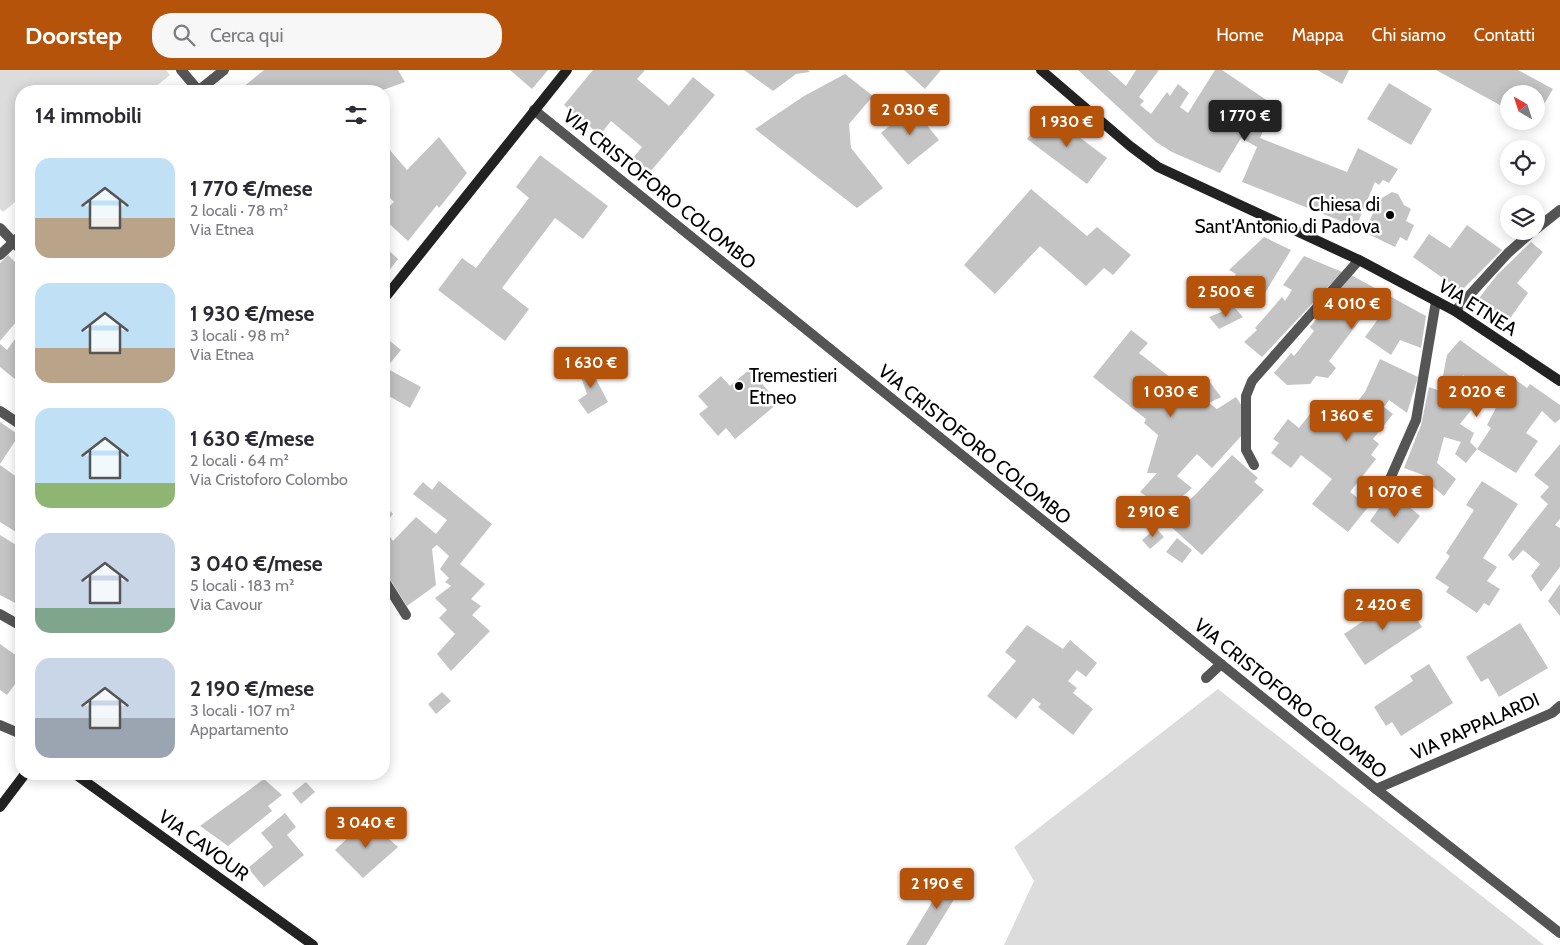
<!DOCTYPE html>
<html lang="it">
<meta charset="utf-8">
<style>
:root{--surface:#fff;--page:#f7f7f7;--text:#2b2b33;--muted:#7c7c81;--accent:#b45309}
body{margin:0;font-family:Cabin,sans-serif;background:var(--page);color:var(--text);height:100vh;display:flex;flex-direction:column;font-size:19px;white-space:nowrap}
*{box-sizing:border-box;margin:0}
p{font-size:16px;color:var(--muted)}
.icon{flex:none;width:28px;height:28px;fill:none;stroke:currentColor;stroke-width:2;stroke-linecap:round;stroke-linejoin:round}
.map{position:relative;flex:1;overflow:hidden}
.drawer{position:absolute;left:15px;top:15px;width:375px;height:695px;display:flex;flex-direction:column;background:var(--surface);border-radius:20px;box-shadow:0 2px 12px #0003}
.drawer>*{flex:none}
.needle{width:32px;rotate:321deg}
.buttons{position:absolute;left:1500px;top:15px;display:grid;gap:10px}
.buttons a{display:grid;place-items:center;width:45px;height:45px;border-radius:50%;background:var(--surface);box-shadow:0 2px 12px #0003;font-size:25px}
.price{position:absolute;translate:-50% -42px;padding:0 11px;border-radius:5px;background:var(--accent);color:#fff;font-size:16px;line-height:32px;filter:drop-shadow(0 1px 2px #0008)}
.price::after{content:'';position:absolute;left:50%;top:30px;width:15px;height:11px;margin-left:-8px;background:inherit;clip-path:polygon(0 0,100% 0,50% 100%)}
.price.current{background:#222;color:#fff}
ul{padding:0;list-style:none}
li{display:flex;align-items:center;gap:15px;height:125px;padding:0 20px}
li span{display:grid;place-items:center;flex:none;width:140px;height:100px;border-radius:15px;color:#555}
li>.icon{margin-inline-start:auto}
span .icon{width:60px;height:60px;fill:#fffc;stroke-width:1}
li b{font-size:21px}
h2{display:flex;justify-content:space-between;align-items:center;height:60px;padding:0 20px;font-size:21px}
header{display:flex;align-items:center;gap:30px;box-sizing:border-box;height:70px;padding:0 25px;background:var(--accent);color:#fff}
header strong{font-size:24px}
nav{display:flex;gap:28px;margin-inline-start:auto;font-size:18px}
.search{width:350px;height:45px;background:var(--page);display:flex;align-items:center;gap:12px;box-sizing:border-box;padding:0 18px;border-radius:20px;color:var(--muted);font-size:19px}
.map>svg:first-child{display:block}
.green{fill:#dcdcdc}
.building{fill:#c4c4c4}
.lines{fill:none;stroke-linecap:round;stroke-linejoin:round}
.lane{stroke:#555;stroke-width:10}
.street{stroke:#555;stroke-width:10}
.secondary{stroke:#222;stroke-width:10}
.poi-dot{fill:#000;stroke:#fff;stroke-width:2}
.labels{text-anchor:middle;stroke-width:5;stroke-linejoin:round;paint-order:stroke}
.street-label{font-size:19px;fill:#000;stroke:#fff}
.poi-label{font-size:19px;fill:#000;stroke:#fff;text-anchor:end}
</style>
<header>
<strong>Doorstep</strong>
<div class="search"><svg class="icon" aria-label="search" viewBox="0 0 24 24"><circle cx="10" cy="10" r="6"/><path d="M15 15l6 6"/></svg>Cerca qui</div>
<nav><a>Home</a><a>Mappa</a><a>Chi siamo</a><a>Contatti</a></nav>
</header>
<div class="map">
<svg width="1560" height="875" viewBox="0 0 1560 875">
<rect width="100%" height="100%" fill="#fff"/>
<g class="green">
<path d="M0 0H166L170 5 150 21H21V127L3 142 0 139Z"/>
<path d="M1218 619 1544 875H1004L1034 811 1014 777Z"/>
</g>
<g class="building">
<path d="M264 0H398L405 12 380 21H238Z"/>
<path d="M510 0H548L532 19Z"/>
<path d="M593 0H645L637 9 669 36 693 7 715 25 650 102 633 88 642 77 611 51 600 65 564 35Z"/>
<path d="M744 0H808L810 2 796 4 773 21Z"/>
<path d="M904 0H941L925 19Z"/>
<path d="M1078 0H1108L1126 16 1136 0H1159L1139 27 1144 31 1140 35 1151 44 1167 22 1170 26 1178 14 1189 23 1180 37 1188 43 1215 0H1222L1274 35 1260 68 1347 102 1358 78 1398 99 1389 113 1383 110 1379 115 1375 112 1356 157 1242 112 1257 77 1241 68 1220 103 1172 82 1156 72Z"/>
<path d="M1317 0H1349L1342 14Z"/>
<path d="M1436 0H1518L1553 19 1540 41 1536 39V24H1509V40Z"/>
<path d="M845 4 873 26 849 54 851 78 883 118 857 138 755 59 804 26Z"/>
<path d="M1389 13 1432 39 1411 75 1367 49Z"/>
<path d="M912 37 939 70 908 95 881 63Z"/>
<path d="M1047 43 1107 88 1087 114 1027 69Z"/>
<path d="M439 67 467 103 439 138 437 135 408 171 384 149V141L394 132 384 122V82L388 78 407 100Z"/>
<path d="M540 85 608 136 583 169 555 148 502 218 529 239 505 271 438 220 462 188 476 198 529 128 516 117Z"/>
<path d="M1031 119 1087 166 1097 157 1131 185 1113 205 1104 198 1086 216 1040 176 995 224 964 195Z"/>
<path d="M1392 122 1398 124 1404 135 1411 139 1406 151 1414 155 1407 171 1400 167 1395 177 1364 162 1380 129Z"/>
<path d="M1467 155 1502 180 1461 221 1413 187 1429 164 1450 178Z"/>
<path d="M1264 167 1291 180 1260 231 1242 220 1234 232 1223 226 1236 204 1229 200Z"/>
<path d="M1531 172 1543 182 1517 213 1528 223 1506 254 1476 232 1497 205Z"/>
<path d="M384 176 398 189 384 207Z"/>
<path d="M8 185 21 198V256L16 252 0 271V193Z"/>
<path d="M1304 186 1342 202 1262 287 1244 272 1257 260 1255 258 1282 227 1285 231 1292 220 1283 215Z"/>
<path d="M1351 205 1426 246 1421 278 1400 270 1391 285 1365 267 1378 249 1367 241 1329 291 1336 298 1328 308 1316 306 1310 314 1287 315 1274 303 1291 283 1294 286 1314 261 1310 257Z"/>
<path d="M1234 237 1243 247 1219 259 1209 247Z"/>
<path d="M1131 260 1148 273 1139 283 1189 322 1206 307 1221 327 1209 333 1217 339 1236 327 1242 336 1243 364 1212 398 1197 384 1177 406 1192 418 1167 440 1140 422 1157 403H1147L1158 365 1144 353 1146 349 1093 307Z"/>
<path d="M21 261V314L0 297V274L7 280Z"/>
<path d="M384 266 401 280 386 298 421 317 410 338 387 325 384 330Z"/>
<path d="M1460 270 1527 318 1530 314 1560 335V349L1555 353 1542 341 1526 363 1538 371 1516 403 1477 379 1491 358 1487 355 1499 332 1463 305 1453 325 1472 339 1460 354 1474 363 1470 372 1477 379 1466 393 1455 384 1461 372 1444 367 1437 393 1456 409 1444 426 1426 411V406L1404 398 1421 355 1429 317 1440 321 1447 285Z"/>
<path d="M1380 289 1418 307 1407 343 1389 330 1384 337 1393 344 1373 369 1379 374 1371 385 1376 389 1350 422 1369 436 1348 462 1312 434 1332 409 1301 385 1291 398 1271 383 1279 373 1273 369 1288 349 1299 358 1310 344 1331 360 1341 347 1344 349 1365 322Z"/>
<path d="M586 290 608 332 588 344 578 330 587 324 576 293Z"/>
<path d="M750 299 778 333 735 369 726 358 718 366 699 344 708 337 698 326 721 306 730 316Z"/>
<path d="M0 352 19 365 0 394Z"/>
<path d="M1560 374V449L1555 455 1560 458V497L1541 522 1531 506 1540 494 1523 480 1513 491 1508 485 1548 434 1540 427 1549 417 1534 405Z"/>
<path d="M1232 385 1258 408 1254 412 1264 420 1202 485 1166 452 1197 423Z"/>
<path d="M0 395 21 410V465L0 452Z"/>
<path d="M439 411 492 454 460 494 485 514 471 529 481 536 472 545 490 561 451 601 437 584 455 564 439 548 447 540 435 528 451 516 445 512 449 508 440 499 449 486 437 475 432 479 436 515 407 536 384 500V458L393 471 416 447 436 464 447 450 413 424 423 412 432 420Z"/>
<path d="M1482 411 1518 434 1483 488 1497 497 1487 511 1500 519 1489 536 1484 533 1477 543 1446 522 1449 517 1435 508 1450 486 1446 483 1474 440 1466 435Z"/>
<path d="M1391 421 1420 446 1398 474 1370 451Z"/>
<path d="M384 435 393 444 384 455Z"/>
<path d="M1156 458 1164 467 1150 479 1142 470Z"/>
<path d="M0 465 21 478V536L0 525Z"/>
<path d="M1177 468 1192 480 1182 493 1166 482Z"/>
<path d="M1560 514V546L1548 531Z"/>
<path d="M1401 526 1422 557 1365 595 1344 564Z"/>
<path d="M1520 553 1548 598 1499 627 1488 608 1481 612 1466 587Z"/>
<path d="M1027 555 1063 579 1070 570 1097 593 1086 607 1077 600 1068 611 1077 618 1073 623 1093 639 1073 665 1038 637 1041 634 1033 628 1016 649 987 626 1016 591 1005 582Z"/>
<path d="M0 574 21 589V606L7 625 0 620Z"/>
<path d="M1429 594 1453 633 1401 666 1392 652 1386 656 1374 637 1413 611 1410 606Z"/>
<path d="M442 622 451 631 436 644 428 634Z"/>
<path d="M264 709 282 725 268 736 272 741 228 776 200 756Z"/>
<path d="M306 712 315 722 301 734 292 723Z"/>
<path d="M285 743 296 757 287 765 304 785 264 817 248 798 273 777 261 763Z"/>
<path d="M367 750 398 777 363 808 335 780Z"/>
<path d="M951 801 966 810 926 875H906Z"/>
</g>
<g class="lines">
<g class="lane">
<path d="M1536 159 1560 140"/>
<path d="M1455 241 1508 183 1533 161"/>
<path d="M1254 395 1246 380V326L1252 311 1359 190"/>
<path d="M1386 418 1416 350 1436 231"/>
<path d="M384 510 406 545"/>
<path d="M1206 608 1221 594"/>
</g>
<g class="street">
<path d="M181 0 199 21"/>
<path d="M198 21 224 0"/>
<path d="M534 40 1376 719 1560 863"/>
<path d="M0 158 21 180"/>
<path d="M0 185 21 165"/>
<path d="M0 341 21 355"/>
<path d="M0 544 21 556"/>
<path d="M0 655 21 664"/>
<path d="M1376 719 1552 643 1560 636"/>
</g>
<g class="secondary">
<path d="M1041 0 1130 76 1158 97 1359 190 1455 241 1560 311"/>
<path d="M384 229 567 0"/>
<path d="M75 704 313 875"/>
<path d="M0 737 25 704"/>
</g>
</g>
<g class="poi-dot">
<circle cx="1390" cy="145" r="5"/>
<circle cx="739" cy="316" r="5"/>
</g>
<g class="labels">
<g class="street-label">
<text transform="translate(660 119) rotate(39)" y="7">VIA CRISTOFORO COLOMBO</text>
<text transform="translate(1478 237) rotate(32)" y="7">VIA ETNEA</text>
<text transform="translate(975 374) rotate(39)" y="7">VIA CRISTOFORO COLOMBO</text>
<text transform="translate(1291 628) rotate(39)" y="7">VIA CRISTOFORO COLOMBO</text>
<text transform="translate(1475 656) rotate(-24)" y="7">VIA PAPPALARDI</text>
<text transform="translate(204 775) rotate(36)" y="7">VIA CAVOUR</text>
</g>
<g class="poi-label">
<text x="1380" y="141">Chiesa di<tspan x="1380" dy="22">Sant'Antonio di Padova</tspan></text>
<text x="749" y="312" text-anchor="start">Tremestieri<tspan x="749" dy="22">Etneo</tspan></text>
</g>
</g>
</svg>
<div class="buttons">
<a><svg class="needle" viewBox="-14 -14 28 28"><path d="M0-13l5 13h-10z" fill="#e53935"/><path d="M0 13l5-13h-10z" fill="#7c7c81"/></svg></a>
<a><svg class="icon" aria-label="locate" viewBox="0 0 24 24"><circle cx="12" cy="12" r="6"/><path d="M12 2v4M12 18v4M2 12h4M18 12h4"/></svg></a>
<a><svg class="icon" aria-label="layers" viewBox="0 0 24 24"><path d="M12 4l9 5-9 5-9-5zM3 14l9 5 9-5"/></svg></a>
</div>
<b class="price" style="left:910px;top:66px">2 030 €</b>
<b class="price current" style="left:1245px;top:72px">1 770 €</b>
<b class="price" style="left:1067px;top:78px">1 930 €</b>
<b class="price" style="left:1226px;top:248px">2 500 €</b>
<b class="price" style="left:1352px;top:260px">4 010 €</b>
<b class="price" style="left:591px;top:319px">1 630 €</b>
<b class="price" style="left:1171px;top:348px">1 030 €</b>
<b class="price" style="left:1477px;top:348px">2 020 €</b>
<b class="price" style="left:1347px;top:372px">1 360 €</b>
<b class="price" style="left:1395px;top:448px">1 070 €</b>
<b class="price" style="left:1153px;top:468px">2 910 €</b>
<b class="price" style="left:1383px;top:561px">2 420 €</b>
<b class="price" style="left:366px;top:779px">3 040 €</b>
<b class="price" style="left:937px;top:840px">2 190 €</b>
<section class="drawer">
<h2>14 immobili<svg class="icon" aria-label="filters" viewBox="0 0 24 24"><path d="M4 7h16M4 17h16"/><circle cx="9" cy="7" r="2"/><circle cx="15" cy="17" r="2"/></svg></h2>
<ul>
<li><span style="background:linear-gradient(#bfe0f5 60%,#b9a48a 0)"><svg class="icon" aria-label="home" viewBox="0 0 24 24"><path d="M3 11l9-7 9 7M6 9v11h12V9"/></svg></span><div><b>1 770 €/mese</b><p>2 locali · 78 m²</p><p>Via Etnea</p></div></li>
<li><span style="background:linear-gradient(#bfe0f5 65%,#b9a48a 0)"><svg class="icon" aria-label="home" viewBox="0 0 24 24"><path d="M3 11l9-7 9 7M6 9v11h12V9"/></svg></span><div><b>1 930 €/mese</b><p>3 locali · 98 m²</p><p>Via Etnea</p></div></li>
<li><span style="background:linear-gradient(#bfe0f5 75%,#8fb573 0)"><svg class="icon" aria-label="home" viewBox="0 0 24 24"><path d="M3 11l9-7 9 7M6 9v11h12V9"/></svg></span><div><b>1 630 €/mese</b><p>2 locali · 64 m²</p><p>Via Cristoforo Colombo</p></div></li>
<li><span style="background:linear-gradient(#c9d6e8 75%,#7fa58c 0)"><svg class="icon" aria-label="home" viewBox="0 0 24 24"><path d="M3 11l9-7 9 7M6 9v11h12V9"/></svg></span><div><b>3 040 €/mese</b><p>5 locali · 183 m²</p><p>Via Cavour</p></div></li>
<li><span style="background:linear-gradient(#c9d6e8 60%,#9aa5b1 0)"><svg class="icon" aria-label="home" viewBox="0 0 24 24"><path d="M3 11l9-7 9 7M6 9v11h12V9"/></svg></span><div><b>2 190 €/mese</b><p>3 locali · 107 m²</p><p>Appartamento</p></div></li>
</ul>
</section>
</div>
